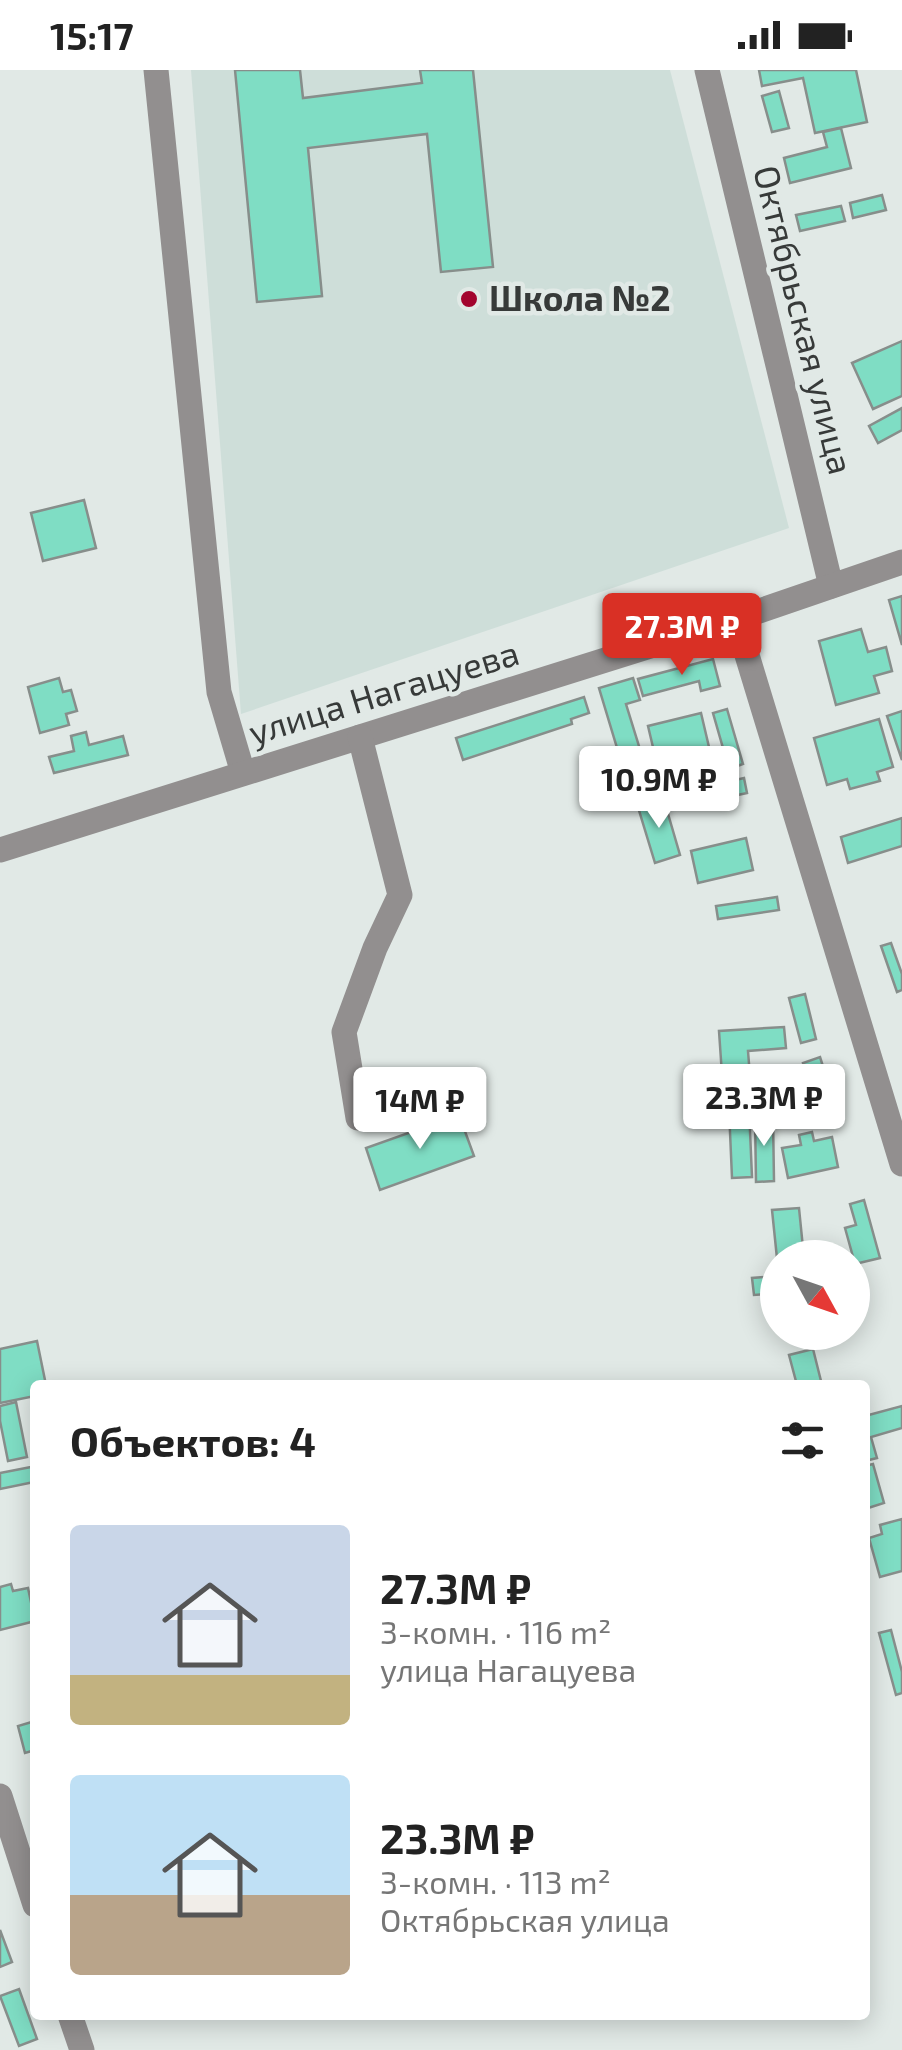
<!DOCTYPE html>
<html lang="ru">
<meta charset="utf-8">
<style>
:root{--surface:#fff;--page:#f2f2f2;--text:#222;--muted:#767676;--accent:#d93025}
body{margin:0;font-family:"Exo 2",sans-serif;background:var(--page);color:var(--text);height:100vh;display:flex;flex-direction:column;font-size:38px;white-space:nowrap}
*{box-sizing:border-box;margin:0}
p{font-size:32px;color:var(--muted)}
.icon{flex:none;width:55px;height:55px;fill:none;stroke:currentColor;stroke-width:2;stroke-linecap:round;stroke-linejoin:round}
.map{position:relative;flex:1;overflow:hidden}
.panel{position:absolute;left:30px;top:1310px;width:840px;height:640px;display:flex;flex-direction:column;background:var(--surface);border-radius:10px;box-shadow:0 5px 25px #0003}
.panel>*{flex:none}
.needle{width:65px;rotate:130deg}
.buttons{position:absolute;left:760px;top:1170px;display:grid;gap:20px}
.buttons a{display:grid;place-items:center;width:110px;height:110px;border-radius:50%;background:var(--surface);box-shadow:0 5px 25px #0003;font-size:50px}
.price{position:absolute;translate:-50% -85px;padding:0 22px;border-radius:10px;background:#fff;color:#222;font-size:32px;line-height:65px;filter:drop-shadow(0 2px 5px #0008)}
.price::after{content:'';position:absolute;left:50%;top:60px;width:30px;height:22px;margin-left:-15px;background:inherit;clip-path:polygon(0 0,100% 0,50% 100%)}
.price.on{background:var(--accent);color:#fff}
ul{padding:0;list-style:none}
li{display:flex;align-items:center;gap:30px;height:250px;padding:0 40px}
li span{display:grid;place-items:center;flex:none;width:280px;height:200px;border-radius:10px;color:#555}
li>.icon{margin-inline-start:auto}
span .icon{width:120px;height:120px;fill:#fffc;stroke-width:1}
li b{font-size:42px}
h2{display:flex;justify-content:space-between;align-items:center;height:120px;padding:0 40px;font-size:42px}
.status{display:flex;justify-content:space-between;align-items:center;height:70px;padding:0 50px;background:var(--surface);direction:ltr}
.status svg{height:28px;fill:currentColor}
.map>svg:first-child{display:block}
.built{fill:#ceded9}
.building{fill:#7fddc4;stroke:#878e8b;stroke-width:2.5}
.lines{fill:none;stroke-linecap:round;stroke-linejoin:round}
.minor{stroke:#928f8f;stroke-width:25}
.poi-dot{fill:#a3042e;stroke:#e1e9e6;stroke-width:4}
.labels{text-anchor:middle;stroke-width:9;stroke-linejoin:round;paint-order:stroke}
.poi-label{font-size:35px;font-weight:bold;fill:#373a39;stroke:#e1e9e6;text-anchor:start}
.street-label{font-size:35px;fill:#373a39;stroke:#e1e9e6}
</style>
<div class="status"><b>15:17</b><svg viewBox="0 0 49 12"><path d="M0 12V9h3v3zM5 12V6h3v6zM10 12V3h3v9zM15 12V0h3v12zM26 1h20v11H26zM47 4h2v5h-2z"/></svg></div>
<div class="map">
<svg width="902" height="1980" viewBox="0 0 902 1980">
<rect width="100%" height="100%" fill="#e1e9e6"/>
<path class="built" d="M191 0H670L789 458 241 644Z"/>
<g class="building">
<path d="M235 0H300L303 28 422 13 420 0H473L493 197 441 202 427 64 308 78 322 226 257 232Z"/>
<path d="M759 0H856L867 52 815 63 803 8 762 16Z"/>
<path d="M779 21 789 58 772 62 762 26Z"/>
<path d="M841 58 851 98 790 113 784 88 827 77 823 62Z"/>
<path d="M882 125 886 140 853 148 850 133Z"/>
<path d="M841 136 845 151 800 161 796 145Z"/>
<path d="M902 271V326L873 339 852 293Z"/>
<path d="M902 338V360L878 373 869 356Z"/>
<path d="M84 430 96 478 43 491 31 443Z"/>
<path d="M902 526V575L889 530Z"/>
<path d="M861 559 868 582 886 577 892 601 874 606 879 623 836 635 819 571Z"/>
<path d="M713 589 720 616 701 621 699 611 643 626 638 609Z"/>
<path d="M59 608 63 622 71 620 77 641 66 644 69 655 40 663 28 617Z"/>
<path d="M633 608 640 630 626 634 651 715 630 721 599 618Z"/>
<path d="M584 627 589 643 571 649 572 654 463 690 456 668Z"/>
<path d="M727 639 743 694 729 699 713 643Z"/>
<path d="M902 641V690L887 646Z"/>
<path d="M701 643 713 694 660 707 648 656Z"/>
<path d="M879 649 893 697 877 702 880 711 850 719 847 709 827 715 814 668Z"/>
<path d="M86 662 89 675 123 666 128 685 54 703 49 687 74 681 71 666Z"/>
<path d="M744 708 747 723 682 737 679 723Z"/>
<path d="M664 730 680 785 655 793 638 737Z"/>
<path d="M902 748V776L848 793 841 767Z"/>
<path d="M746 768 753 800 698 813 691 781Z"/>
<path d="M777 827 779 840 718 849 716 836Z"/>
<path d="M891 873 902 904V920L897 922 881 876Z"/>
<path d="M805 924 816 969 801 973 789 928Z"/>
<path d="M784 957 786 978 748 981 752 1032 724 1034 719 961Z"/>
<path d="M820 987 837 1041 819 1046 803 993Z"/>
<path d="M749 1038 752 1107 732 1108 729 1039Z"/>
<path d="M459 1045 474 1086 380 1120 366 1078Z"/>
<path d="M755 1047H773L774 1111 756 1112Z"/>
<path d="M812 1062 814 1071 832 1067 838 1097 788 1108 782 1078 801 1075 799 1065Z"/>
<path d="M864 1130 880 1188 855 1194 845 1158 856 1155 850 1134Z"/>
<path d="M799 1138 804 1188H778V1198L772 1140Z"/>
<path d="M856 1205 863 1235 852 1237V1206Z"/>
<path d="M778 1206V1223L754 1225 752 1208Z"/>
<path d="M37 1271 46 1315H35V1326L0 1333V1279Z"/>
<path d="M813 1279 822 1315H797L789 1285Z"/>
<path d="M16 1332 27 1387 8 1391 0 1351V1336Z"/>
<path d="M902 1336V1358L871 1367 877 1388 865 1391V1346Z"/>
<path d="M873 1394 884 1433 865 1439V1396Z"/>
<path d="M31 1397 34 1412 0 1419V1403Z"/>
<path d="M902 1449V1501L880 1507 869 1468 882 1464 880 1455Z"/>
<path d="M11 1514 13 1521 28 1518 35 1551 0 1560V1517Z"/>
<path d="M891 1560 902 1602V1623L896 1625 879 1563Z"/>
<path d="M35 1651V1680L25 1683 18 1656Z"/>
<path d="M0 1860 12 1892 0 1897Z"/>
<path d="M19 1919 37 1969 19 1976 0 1926Z"/>
</g>
<g class="lines">
<g class="minor">
<path d="M156 0 219 622 243 703"/>
<path d="M707 0 831 516"/>
<path d="M736 549 902 1094"/>
<path d="M0 780 736 549 902 492"/>
<path d="M358 1048 344 962 375 878 400 825 360 667"/>
<path d="M0 1726 35 1835"/>
<path d="M70 1945 82 1980"/>
</g>
</g>
<circle class="poi-dot" cx="469" cy="229" r="10"/>
<g class="labels">
<g class="poi-label">
<text x="489" y="241">Школа №2</text>
</g>
<g class="street-label">
<text transform="translate(803 250) rotate(76)" y="12">Октябрьская улица</text>
<text transform="translate(384 623) rotate(-17)" y="12">улица Нагацуева</text>
</g>
</g>
</svg>
<div class="buttons">
<a><svg class="needle" viewBox="-14 -14 28 28"><path d="M0-13l5 13h-10z" fill="#e53935"/><path d="M0 13l5-13h-10z" fill="#767676"/></svg></a>
</div>
<b class="price on" style="left:682px;top:608px">27.3M ₽</b>
<b class="price" style="left:659px;top:761px">10.9M ₽</b>
<b class="price" style="left:764px;top:1079px">23.3M ₽</b>
<b class="price" style="left:420px;top:1082px">14M ₽</b>
<section class="panel">
<h2>Объектов: 4<svg class="icon" aria-label="filters" viewBox="0 0 24 24"><path d="M4 7h16M4 17h16"/><circle cx="9" cy="7" r="2"/><circle cx="15" cy="17" r="2"/></svg></h2>
<ul>
<li><span style="background:linear-gradient(#c9d6e8 75%,#c2b280 0)"><svg class="icon" aria-label="home" viewBox="0 0 24 24"><path d="M3 11l9-7 9 7M6 9v11h12V9"/></svg></span><div><b>27.3M ₽</b><p>3-комн. · 116 m²</p><p>улица Нагацуева</p></div></li>
<li><span style="background:linear-gradient(#bfe0f5 60%,#b9a48a 0)"><svg class="icon" aria-label="home" viewBox="0 0 24 24"><path d="M3 11l9-7 9 7M6 9v11h12V9"/></svg></span><div><b>23.3M ₽</b><p>3-комн. · 113 m²</p><p>Октябрьская улица</p></div></li>
</ul>
</section>
</div>
